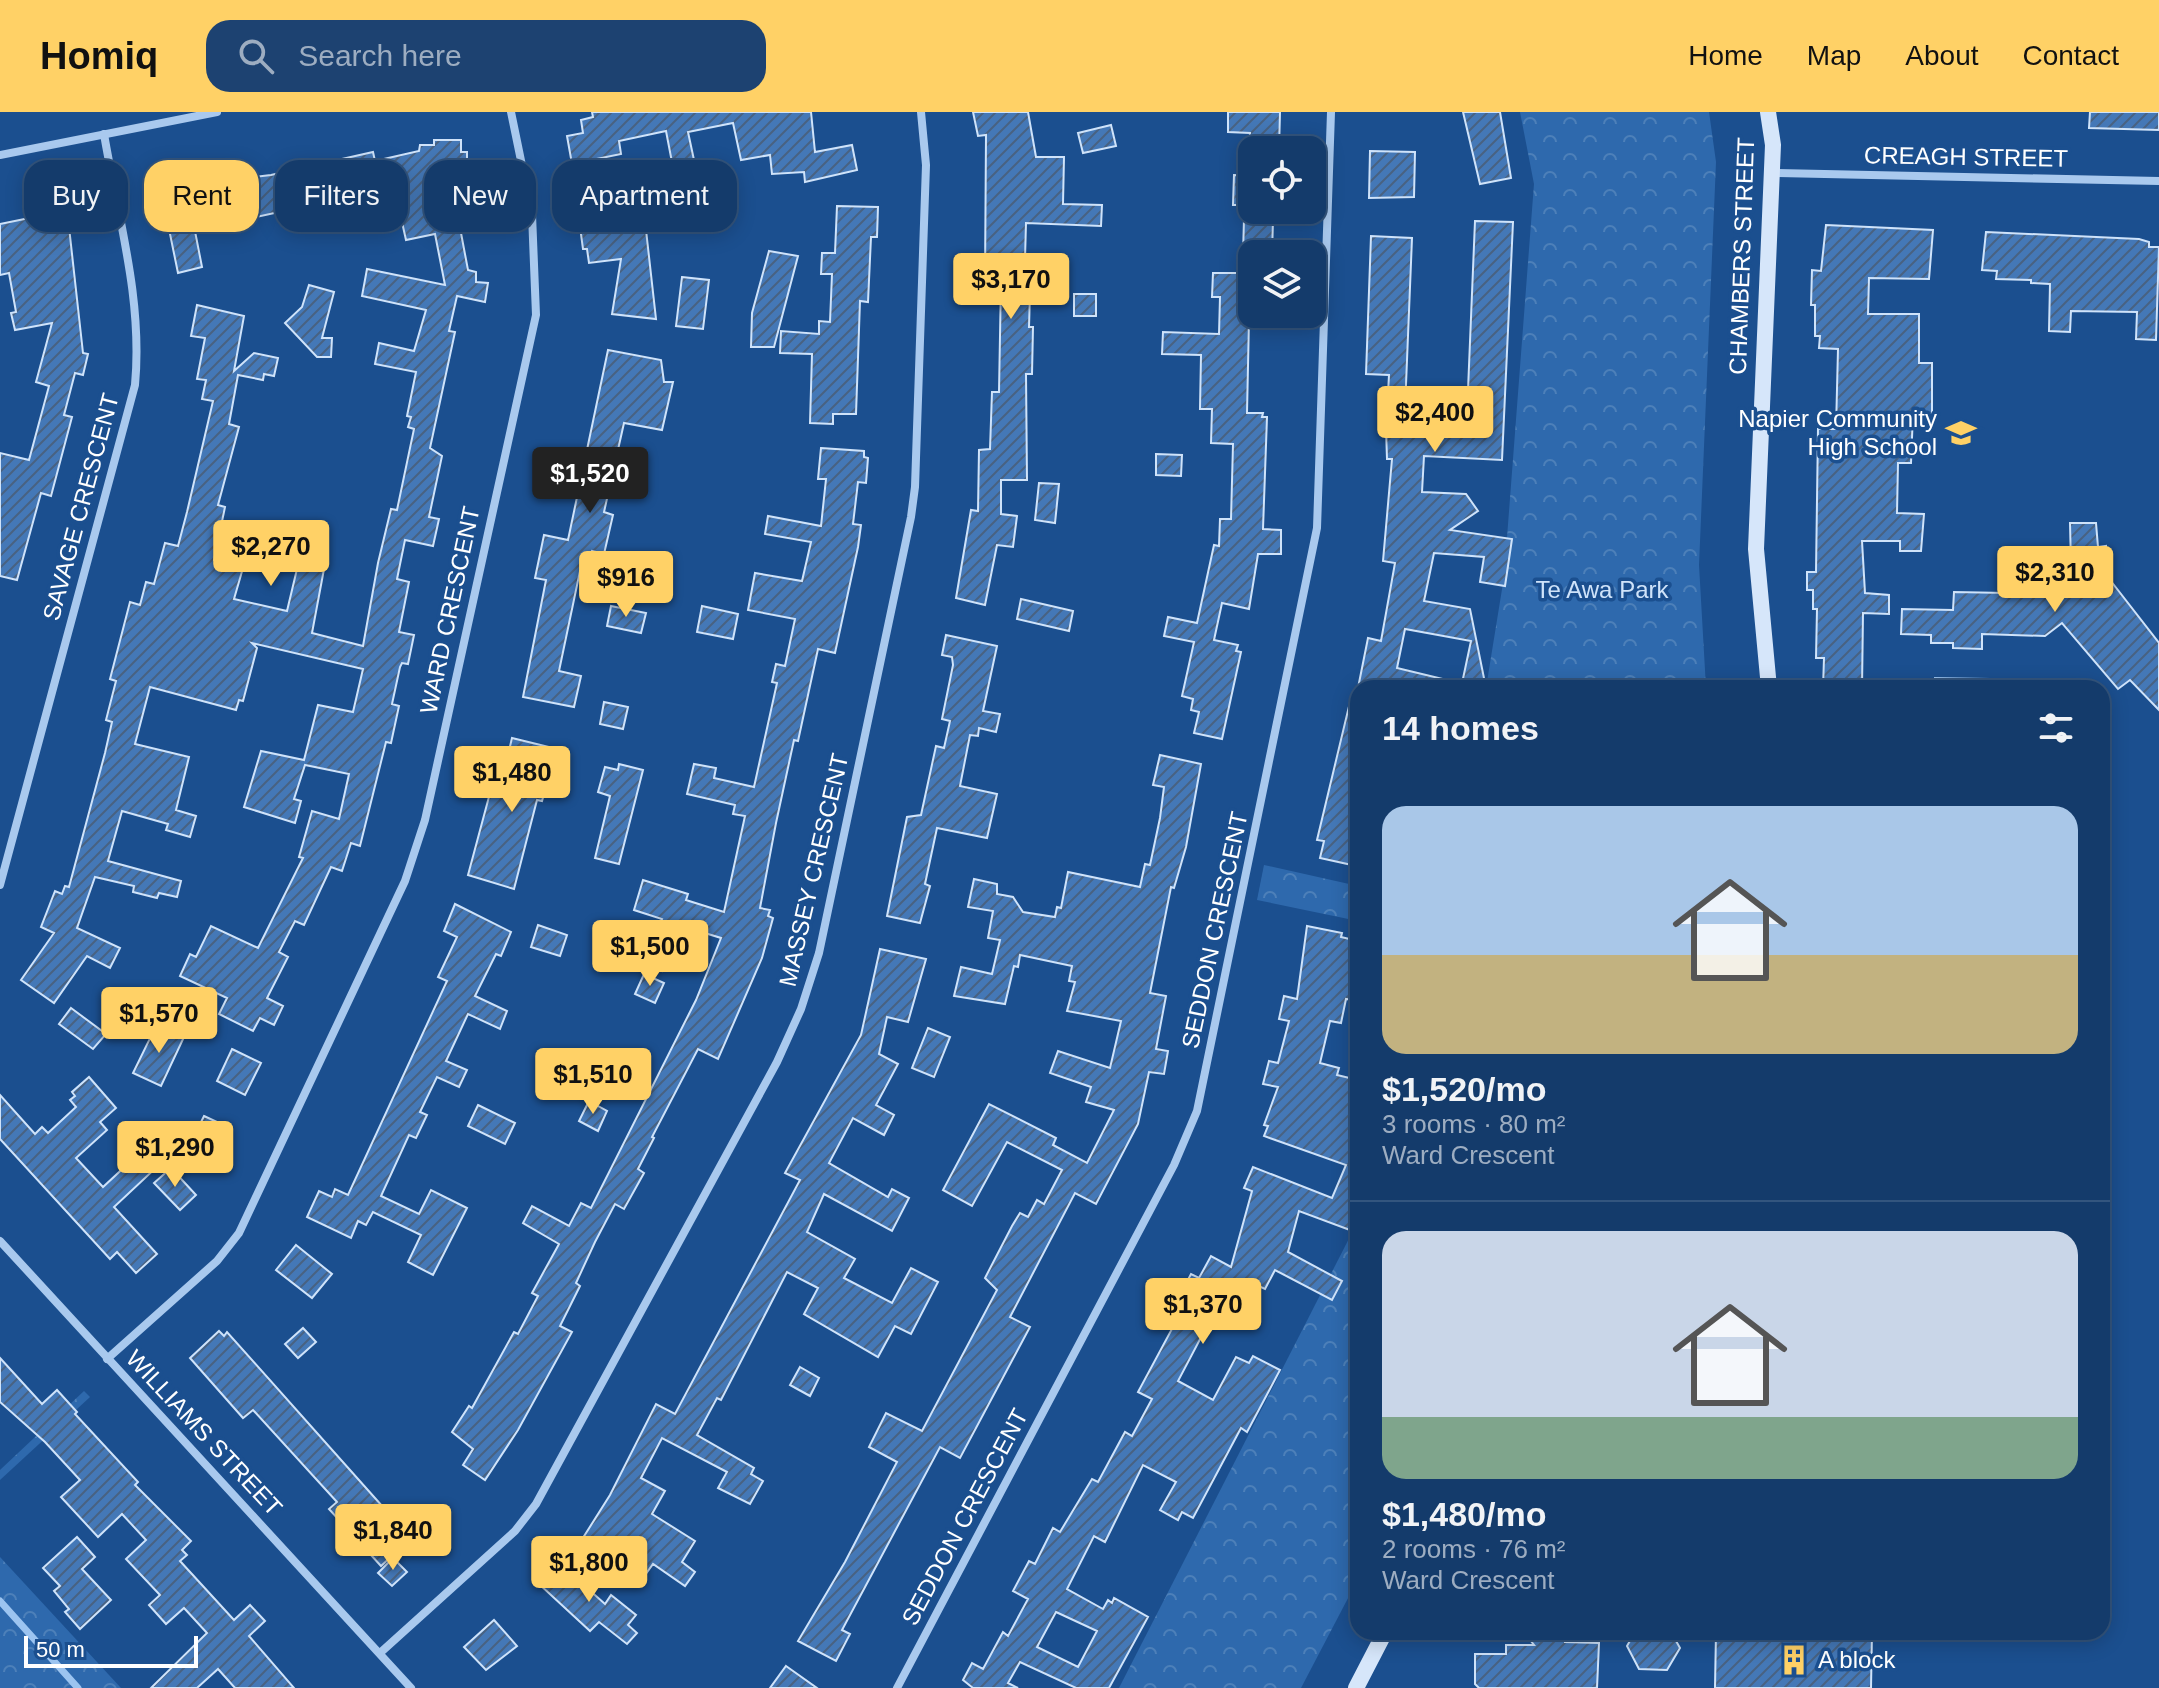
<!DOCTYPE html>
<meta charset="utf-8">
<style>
:root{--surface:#143b6b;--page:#1d4271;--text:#f1f3f6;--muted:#9dadc1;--line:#33557e;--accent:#ffd166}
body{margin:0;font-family:Helvetica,sans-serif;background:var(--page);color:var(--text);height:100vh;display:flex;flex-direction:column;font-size:30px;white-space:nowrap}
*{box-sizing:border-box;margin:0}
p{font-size:26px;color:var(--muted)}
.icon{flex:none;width:44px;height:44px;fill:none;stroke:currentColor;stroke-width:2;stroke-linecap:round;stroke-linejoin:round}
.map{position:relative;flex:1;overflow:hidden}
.side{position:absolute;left:1350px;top:568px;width:760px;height:960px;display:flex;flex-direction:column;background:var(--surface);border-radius:24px;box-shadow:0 4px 20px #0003,0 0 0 2px var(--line)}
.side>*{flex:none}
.hud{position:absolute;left:24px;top:48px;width:760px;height:72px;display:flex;gap:16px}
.buttons{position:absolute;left:1238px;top:24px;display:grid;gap:16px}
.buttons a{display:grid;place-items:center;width:88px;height:88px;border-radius:16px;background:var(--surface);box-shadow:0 4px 20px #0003,0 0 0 2px var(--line);font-size:40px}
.scale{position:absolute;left:24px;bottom:20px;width:174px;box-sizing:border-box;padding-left:8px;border:4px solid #fff;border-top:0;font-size:22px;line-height:28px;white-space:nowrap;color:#fff;-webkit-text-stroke:6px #1b4f8f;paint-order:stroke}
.price{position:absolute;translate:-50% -68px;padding:0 18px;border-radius:8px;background:var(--accent);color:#111;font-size:26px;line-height:52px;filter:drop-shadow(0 2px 4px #0008)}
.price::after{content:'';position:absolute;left:50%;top:48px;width:24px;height:18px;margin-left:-12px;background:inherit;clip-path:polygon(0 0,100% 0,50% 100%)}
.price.active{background:#222;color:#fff}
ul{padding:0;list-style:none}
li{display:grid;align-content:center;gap:16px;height:424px;padding:0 32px}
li+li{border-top:2px solid var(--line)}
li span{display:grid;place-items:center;height:248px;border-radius:24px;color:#555}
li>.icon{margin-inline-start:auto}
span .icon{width:144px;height:144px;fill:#fffc;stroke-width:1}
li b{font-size:34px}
h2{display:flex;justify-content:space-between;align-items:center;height:96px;padding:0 32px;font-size:34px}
.tag{padding:0 28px;border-radius:24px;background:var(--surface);box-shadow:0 4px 20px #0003,0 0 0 2px var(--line);font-size:28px;line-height:72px}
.tag.active{background:var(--accent);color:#111}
header{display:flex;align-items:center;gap:48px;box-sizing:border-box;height:112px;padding:0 40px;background:var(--accent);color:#111}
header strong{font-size:38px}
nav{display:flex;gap:44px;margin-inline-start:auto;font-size:28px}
.search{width:560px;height:72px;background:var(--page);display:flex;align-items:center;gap:20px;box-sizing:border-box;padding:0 28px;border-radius:24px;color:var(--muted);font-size:30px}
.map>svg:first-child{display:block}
.park{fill:url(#park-crowns)}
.water{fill:url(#water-ripples);stroke:#9cc4f0;stroke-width:2}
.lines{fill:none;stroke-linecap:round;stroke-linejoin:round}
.stream{stroke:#9cc4f0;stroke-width:7}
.building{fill:url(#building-hatch);stroke:#cfe3fa;stroke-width:2;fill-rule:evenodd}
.street{stroke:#a9c9ee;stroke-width:8}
.secondary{stroke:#d6e6fa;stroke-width:16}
.labels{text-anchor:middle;stroke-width:7;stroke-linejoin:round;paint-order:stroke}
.street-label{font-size:24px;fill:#fff;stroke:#1b4f8f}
.poi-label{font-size:24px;fill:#fff;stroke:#1b4f8f;text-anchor:end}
.park-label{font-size:24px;fill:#cfe3fa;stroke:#1b4f8f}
</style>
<header>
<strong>Homiq</strong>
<div class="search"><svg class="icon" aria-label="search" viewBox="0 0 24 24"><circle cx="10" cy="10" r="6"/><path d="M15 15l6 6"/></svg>Search here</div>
<nav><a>Home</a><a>Map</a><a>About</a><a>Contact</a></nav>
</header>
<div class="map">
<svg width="2159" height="1576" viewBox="0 0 2159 1576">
<defs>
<pattern id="park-crowns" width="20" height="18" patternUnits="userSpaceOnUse" patternTransform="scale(2)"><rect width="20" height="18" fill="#2e69ad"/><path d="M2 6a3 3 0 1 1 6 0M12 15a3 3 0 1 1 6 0" fill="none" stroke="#4d80b9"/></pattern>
<pattern id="water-ripples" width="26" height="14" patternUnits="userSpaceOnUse" patternTransform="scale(2)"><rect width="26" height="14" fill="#3c6290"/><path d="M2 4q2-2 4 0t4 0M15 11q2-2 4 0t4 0" fill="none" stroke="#597aa1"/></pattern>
<pattern id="building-hatch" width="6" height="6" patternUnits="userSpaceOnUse" patternTransform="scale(2)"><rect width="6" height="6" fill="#4478b7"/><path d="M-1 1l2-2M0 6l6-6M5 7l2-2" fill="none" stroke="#486282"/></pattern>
</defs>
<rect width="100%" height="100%" fill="#1b4f8f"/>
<g class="park">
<path d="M1520 0H1709L1716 50 1699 453 1706 576H1486L1504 465 1534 72Z"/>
<path d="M1264 753 1358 774V809L1257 788Z"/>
<path d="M1358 1109V1467L1301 1576H1119Z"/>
<path d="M84 1279 90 1285 0 1368V1358Z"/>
<path d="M0 1445 121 1576H0Z"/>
</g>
<path class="water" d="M1935 566 1989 567 1988 576H1935Z"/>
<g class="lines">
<path class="stream" d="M0 1489 78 1576"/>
</g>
<g class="building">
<path d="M592 0H811L815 40 852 33 857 58 805 70 804 60 772 62 770 43 741 48 733 11 688 20 697 62 675 66 666 19 619 29 621 42 572 52 567 24 583 21 581 8 593 5Z"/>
<path d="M973 0H1028L1036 45H1064L1063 92 1102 93 1101 114 1026 111 1025 147H1031L1029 215H1033L1032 262H1026L1027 368H1001V402L1017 404 1013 435 997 433 985 493 956 486 971 398 978 399 979 338 990 337 992 280H999L1001 168H985L986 23 978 24Z"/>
<path d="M1228 0H1280L1279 38 1249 36 1250 21 1228 20Z"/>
<path d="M1463 0H1500L1511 66 1480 72Z"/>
<path d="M2090 0H2159V18L2089 16Z"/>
<path d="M1111 13 1116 34 1083 41 1078 21Z"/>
<path d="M434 28H461V40H467V87L482 84 488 115 461 121 468 158 476 160V170L488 171 485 190 457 184 449 219 455 220 430 336 442 344 429 405 439 407 433 434 405 428 397 467 409 470 399 520 414 523 408 552 402 551 400 555 392 592 399 594 391 631 386 630 360 734 351 731 342 759 331 755 304 813 295 809 279 840 288 845 267 886 283 894 274 913 260 906 253 919 219 902 227 886 180 864 190 842 196 845 211 814 258 836 303 746 299 745 312 699 339 707 349 662 305 653 294 687 301 689 295 711 244 695 261 639 304 648 318 593 353 600 363 557 252 531 257 536 243 589 239 588 236 598 150 575 135 632 189 645 176 698 196 704 190 725 166 718 168 712 122 699 108 749 181 769 177 785 159 781 157 786 133 780 134 774 95 765 77 816 120 836 110 856 87 844 54 891 21 868 54 821 41 815 55 779 62 782 65 774 69 775 105 641 112 610 106 608 116 569 110 567 130 490 140 493 146 470 154 472 165 431 178 434 187 400 213 289 202 287 206 268 197 267 205 226 191 224 197 193 244 204 234 259 254 241 278 246 274 264 264 262 263 268 238 263 229 312 239 315 218 393 225 395 214 448 243 456 234 487 287 499 302 436 327 441 312 521 363 534 378 451 391 397 397 398 414 317 408 315 411 305 407 304 416 260 375 252 379 231 414 239 426 198 362 184 367 157 445 173 435 122 406 128 398 92 336 104 331 81 277 92 279 100 233 110 231 102 193 109 202 155 178 161 169 117 162 118 157 94 170 91 167 79 199 73 201 81 238 74 235 62 253 58 254 65 271 63 373 40 375 49 419 39 420 33H434Z"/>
<path d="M1370 39 1415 40 1414 85 1369 86Z"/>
<path d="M583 53 599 75 580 89 564 67Z"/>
<path d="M1234 63 1252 64V93H1233Z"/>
<path d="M837 94 878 95 877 125H871L868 190 860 189 856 302H833V312L810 311 812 242 780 241 781 219 819 222V209L830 210 832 162H821L822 141H835Z"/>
<path d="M54 101 57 118 69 115 83 241 88 242 83 263 75 261 64 303 72 305 51 384 41 381 17 468 0 464V341L29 348 49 274 36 270 52 211 15 218 11 201 16 200 9 161 0 163V112Z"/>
<path d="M1244 107 1273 108 1272 142H1243Z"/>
<path d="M645 109 656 207 612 202 621 147 589 151 587 137H583L580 115Z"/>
<path d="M1475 109 1513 110 1502 348 1424 344 1422 380 1466 382 1478 399 1450 418 1512 427 1505 474 1480 470 1484 445 1434 441 1424 489 1470 497 1486 576H1461L1471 529 1405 517 1397 556 1447 568 1446 576H1358L1368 526 1381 529 1395 451 1383 449 1392 347H1387L1386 317 1389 263 1366 262 1371 124 1412 126 1405 297H1423L1422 317 1481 318 1482 278H1468Z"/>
<path d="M1826 113 1933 118 1929 167 1869 166 1868 202H1919V251H1932V302L1913 301 1911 351H1898L1897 401 1924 402 1921 439H1900V429H1862L1865 481 1889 483V502L1863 501 1862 576H1823L1824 546H1816L1817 497H1813V478H1807V460H1816L1818 317H1836L1838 237 1819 236 1820 224H1815V193H1811L1812 158 1821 159Z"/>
<path d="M1986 120 2139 127 2149 130V135H2159L2156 228 2136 227 2137 200 2071 199 2070 220 2049 219 2050 172 2031 171V168L1996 167 1997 159 1982 158Z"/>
<path d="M769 139 798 144 774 235H751L752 201Z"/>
<path d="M1213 161H1250L1247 301H1263L1262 305H1267L1263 417 1281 418V442H1258L1249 497 1222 491 1214 528 1238 533 1236 539 1241 540 1222 627 1194 621 1199 600 1191 598 1193 587 1182 584 1194 530 1164 524 1168 505 1197 511 1214 433 1219 434 1220 407H1231L1233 332 1211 331 1212 297H1200L1201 243 1162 242 1163 220 1219 222 1220 185H1212Z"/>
<path d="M682 165 709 168 703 217 676 214Z"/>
<path d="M309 173 334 180 322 226H332L331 245H317L285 211 302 195Z"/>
<rect x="1074" y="182" width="22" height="22"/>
<path d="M608 238 661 248 664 270H673L662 318 624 311 604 400 613 403 604 442 592 439 587 460 580 459 559 559 581 564 574 595 523 585 546 468 535 466 544 423 568 428Z"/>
<path d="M821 336 864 339V345L868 346 866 371 858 370 853 412 861 413 858 435 835 541 818 537 798 629 794 628 776 711 760 796 770 798 768 804 773 806 762 846 718 947 698 937 652 1025 654 1026 638 1057 644 1061 624 1097 615 1092 595 1130 576 1171 580 1174 560 1214 572 1220 518 1318 485 1368 463 1353 473 1337 452 1320 469 1294 472 1296 514 1220 518 1222 538 1184 532 1181 559 1132 523 1111 532 1094 569 1114 581 1091 591 1096 696 888 721 826 682 814 662 859 643 851 662 807 634 798 643 768 688 782 686 788 724 800 745 704 733 702 735 693 687 682 694 652 716 656 714 666 754 675 777 571 772 570 776 552 785 554 795 507 748 498 755 461 802 469 811 430 765 422 768 404 821 414 826 367H818Z"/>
<path d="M1156 342 1182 343 1181 364 1156 363Z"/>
<path d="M1039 371 1059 372 1055 411 1035 408Z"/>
<path d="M2070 411H2096L2098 435 2106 434 2107 464 2159 531V598L2130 568 2118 577 2062 511 2045 524 1982 522V537L1953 536V531H1931V523L1901 522 1902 497 1953 498 1954 480 2007 481V452L2071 453Z"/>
<path d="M1021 487 1073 499 1069 519 1017 507Z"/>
<path d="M611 494 646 501 641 521 607 514Z"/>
<path d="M702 494 738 502 733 527 697 520Z"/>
<path d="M946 523 997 534 983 599 1000 602 996 620 979 616 978 624 970 623 960 674 997 682 987 726 937 716 925 772 930 774 920 811 887 804 907 705 921 703 936 634 944 636 950 609 942 607 953 553 952 545 942 543Z"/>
<path d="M604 590 628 595 623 617 600 612Z"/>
<path d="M1350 590 1358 591V724L1352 753 1320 746 1324 729 1317 728Z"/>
<path d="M512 626 557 637 542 689 537 688 514 777 468 763 490 681H499Z"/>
<path d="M1160 643 1201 652 1186 735 1174 776 1171 775 1150 881 1166 884 1156 937 1168 939 1164 962 1149 960 1138 1012 1096 1092 1075 1081 1010 1205 1030 1215 960 1346 940 1335 842 1518 850 1522 836 1549 798 1529 845 1450 897 1350 869 1335 886 1301 922 1319 997 1178 985 1166 1012 1114 1020 1101 1028 1105 1037 1088 1044 1092 1062 1058 1007 1030 972 1094 943 1078 989 992 1056 1026 1053 1033 1087 1051 1114 998 1086 990 1091 975 1050 961 1058 939 1110 956 1121 909 1067 899 1075 870 1069 869 1072 854 1020 843 1018 855 1014 854 1005 892 954 884 961 855 992 862 1000 828 988 826 993 799 968 795 974 767 997 772V782L1013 785 1023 800 1055 805 1057 795 1061 796 1068 760 1140 775 1145 752 1150 753 1160 706 1164 675 1153 673Z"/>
<path d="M619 652 643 658 619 752 595 746 610 684 598 680 605 655 618 658Z"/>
<path d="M455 792 511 820 501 844 496 842 475 884 507 899 500 917 468 902 446 949 467 958 459 975 437 965 420 1000 427 1003 416 1026 409 1023 381 1084 419 1102 431 1078 467 1096 433 1163 408 1150 421 1123 373 1100 366 1113 358 1109 351 1126 307 1105 319 1079 332 1085 335 1077 348 1083 447 869 438 865 457 825 444 819Z"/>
<path d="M538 813 567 823 560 844 531 835Z"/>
<path d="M1307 814 1342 821 1341 825 1358 829V889L1346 887 1341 911 1330 909 1320 951 1339 956 1337 963 1358 968V1121L1299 1099 1288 1140 1342 1169 1332 1188 1275 1158 1265 1177 1252 1171 1234 1203 1217 1195 1178 1269 1213 1288 1236 1245 1249 1251 1253 1244 1280 1258 1247 1320 1241 1316 1193 1406 1182 1400 1178 1408 1160 1398 1176 1370 1143 1353 1105 1430 1094 1424 1067 1477 1103 1497 1108 1488 1112 1491 1114 1486 1148 1505 1109 1576H1076L1020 1550 1008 1571 1018 1576H973L963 1568 972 1551 983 1557 1003 1520 1008 1524 1028 1487 1013 1479 1029 1449 1035 1452 1053 1416 1060 1420 1092 1367 1098 1370 1125 1320 1132 1324 1152 1287 1138 1280 1173 1215 1165 1211 1191 1162 1199 1166 1211 1144 1231 1155 1252 1079 1244 1076 1253 1055 1332 1086 1346 1053 1264 1024 1268 1014 1264 1013 1278 975 1263 972 1269 949 1278 951 1289 909 1279 907 1284 884 1297 887ZM1056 1500 1097 1519 1078 1555 1037 1535Z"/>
<path d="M880 837 926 847 908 910 887 905 879 942 898 952 876 993 894 1003 884 1023 853 1006 829 1051 888 1085 892 1077 909 1086 892 1119 824 1082 807 1120 855 1147 844 1166 892 1191 911 1156 938 1170 911 1222 895 1214 878 1245 804 1202 818 1176 787 1160 721 1288 717 1286 697 1323 754 1356 751 1362 763 1369 750 1392 718 1376 727 1360 662 1326 641 1366 665 1379 652 1402 695 1429 682 1450 695 1460 685 1474 653 1452 640 1470 581 1429 610 1383 656 1292 675 1302 800 1068 785 1061 861 923Z"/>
<path d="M644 862 664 871 655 891 635 882Z"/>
<path d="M71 896 106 922 93 937 59 912Z"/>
<path d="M157 912 184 925 161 974 133 961Z"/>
<path d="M928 916 950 925 934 965 912 956Z"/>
<path d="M232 937 261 951 245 983 217 969Z"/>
<path d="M89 965 116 996 100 1010 107 1018 76 1046 103 1075 145 1036 160 1052 114 1095 157 1142 136 1161 117 1140 110 1147 0 1027V983L35 1022 42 1015 48 1021 76 995 70 988 75 984 72 980Z"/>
<path d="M589 989 607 999 598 1019 579 1009Z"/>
<path d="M478 993 515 1011 505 1032 468 1014Z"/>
<path d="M204 1004 230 1016 212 1053 186 1040Z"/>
<path d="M171 1056 196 1083 180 1098 154 1071Z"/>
<path d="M296 1133 332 1162 312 1186 276 1158Z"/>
<path d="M303 1216 316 1230 298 1246 285 1232Z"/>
<path d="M219 1219 224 1224 227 1220 391 1404 399 1397 419 1419 381 1454 329 1397 337 1390 253 1298 243 1306 190 1246Z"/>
<path d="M0 1246 42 1292 57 1278 77 1300 75 1302 138 1370 135 1373 191 1429 182 1438 187 1443 180 1449 234 1508 250 1493 265 1509 249 1524 294 1576H235L218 1557 197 1576H151L207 1521 184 1496 166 1512 149 1493 160 1483 126 1447 146 1428 122 1402 98 1425 61 1385 80 1368 45 1330 0 1290Z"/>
<path d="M800 1255 819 1266 810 1284 790 1273Z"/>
<path d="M77 1425 95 1445 82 1457 111 1488 80 1517 65 1500 69 1497 54 1479 60 1474 43 1456Z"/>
<path d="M393 1446 407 1460 392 1474 378 1461Z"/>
<path d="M559 1451 605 1492 611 1483 636 1503 628 1513 637 1521 627 1532 599 1510 590 1519 539 1472Z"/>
<path d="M494 1508 517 1534 486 1558 464 1535Z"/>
<path d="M1524 1520H1565V1530L1599 1531 1597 1576H1479L1475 1572V1542H1506V1533H1534Z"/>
<path d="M1635 1520H1671L1680 1536 1667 1558 1639 1557 1627 1534Z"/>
<path d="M1716 1520H1872L1871 1576H1715Z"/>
<path d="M786 1554 817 1576H770Z"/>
</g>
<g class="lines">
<g class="street">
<path d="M0 43 217 0"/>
<path d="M1772 61 2159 69"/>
<path d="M0 773 135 273C143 188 118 105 104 22"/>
<path d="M0 1129 411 1576"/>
<path d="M107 1247 217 1149 239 1121 405 769 425 708 536 203 532 102 511 0"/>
<path d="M380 1541 515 1419 536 1392 777 950 801 897 819 841 911 405 915 375 926 53 921 0"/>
<path d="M897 1576 1174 1053 1197 999 1317 416 1331 0"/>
</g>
<g class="secondary">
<path d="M1768 0 1773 33 1756 437 1769 576"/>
<path d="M1356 1576 1385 1520"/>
</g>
</g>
<defs>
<g id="school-bare" transform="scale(2.4)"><path d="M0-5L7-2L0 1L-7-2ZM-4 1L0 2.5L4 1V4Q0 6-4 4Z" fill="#ffd166" stroke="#1b4f8f" stroke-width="2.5" paint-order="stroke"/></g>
<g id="building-bare" transform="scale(2.4)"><path d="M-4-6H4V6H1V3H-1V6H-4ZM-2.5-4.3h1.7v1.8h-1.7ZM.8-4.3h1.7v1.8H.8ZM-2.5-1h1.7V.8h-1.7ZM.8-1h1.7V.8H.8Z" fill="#ffd166" stroke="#1b4f8f" stroke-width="2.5" paint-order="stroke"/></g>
</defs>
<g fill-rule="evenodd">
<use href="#school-bare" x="1961" y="321"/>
<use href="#building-bare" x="1794" y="1548"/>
</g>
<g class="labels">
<g class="street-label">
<text transform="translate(1966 45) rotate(1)" y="8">CREAGH STREET</text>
<text transform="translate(1742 144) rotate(-88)" y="8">CHAMBERS STREET</text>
<text transform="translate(81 395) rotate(-75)" y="8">SAVAGE CRESCENT</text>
<text transform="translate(450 498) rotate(-78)" y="8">WARD CRESCENT</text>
<text transform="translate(814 758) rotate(-77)" y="8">MASSEY CRESCENT</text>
<text transform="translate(1215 818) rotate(-78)" y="8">SEDDON CRESCENT</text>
<text transform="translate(204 1321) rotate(47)" y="8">WILLIAMS STREET</text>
<text transform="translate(965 1405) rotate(-62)" y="8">SEDDON CRESCENT</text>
</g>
<g class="poi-label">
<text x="1937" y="315">Napier Community<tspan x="1937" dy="28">High School</tspan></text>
<text x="1818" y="1556" text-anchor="start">A block</text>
</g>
<g class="park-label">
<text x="1602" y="486">Te Awa Park</text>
</g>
</g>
</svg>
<div class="buttons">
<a><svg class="icon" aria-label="locate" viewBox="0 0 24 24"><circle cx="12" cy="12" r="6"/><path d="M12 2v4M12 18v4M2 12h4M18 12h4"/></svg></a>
<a><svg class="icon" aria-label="layers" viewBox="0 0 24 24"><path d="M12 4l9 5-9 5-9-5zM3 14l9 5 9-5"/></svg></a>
</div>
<div class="scale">50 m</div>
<b class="price" style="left:1011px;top:209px">$3,170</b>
<b class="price" style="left:1435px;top:342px">$2,400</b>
<b class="price active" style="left:590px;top:403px">$1,520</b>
<b class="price" style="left:271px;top:476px">$2,270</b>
<b class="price" style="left:2055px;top:502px">$2,310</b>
<b class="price" style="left:626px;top:507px">$916</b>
<b class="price" style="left:512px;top:702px">$1,480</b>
<b class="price" style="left:650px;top:876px">$1,500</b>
<b class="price" style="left:159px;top:943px">$1,570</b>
<b class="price" style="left:593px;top:1004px">$1,510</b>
<b class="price" style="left:175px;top:1077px">$1,290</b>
<b class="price" style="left:1203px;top:1234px">$1,370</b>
<b class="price" style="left:393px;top:1460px">$1,840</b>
<b class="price" style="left:589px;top:1492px">$1,800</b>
<div class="hud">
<a class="tag">Buy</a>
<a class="tag active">Rent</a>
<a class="tag">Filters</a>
<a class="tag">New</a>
<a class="tag">Apartment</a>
</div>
<section class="side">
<h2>14 homes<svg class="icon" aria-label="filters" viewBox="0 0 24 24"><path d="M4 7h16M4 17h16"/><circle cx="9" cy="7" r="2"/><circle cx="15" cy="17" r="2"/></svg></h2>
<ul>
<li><span style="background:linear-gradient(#a9c7e8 60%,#c2b280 0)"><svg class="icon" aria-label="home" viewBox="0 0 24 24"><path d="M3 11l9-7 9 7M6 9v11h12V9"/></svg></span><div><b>$1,520/mo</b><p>3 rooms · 80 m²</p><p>Ward Crescent</p></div></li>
<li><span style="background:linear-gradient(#c9d6e8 75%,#7fa58c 0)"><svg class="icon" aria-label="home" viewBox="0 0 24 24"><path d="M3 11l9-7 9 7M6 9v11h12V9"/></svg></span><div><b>$1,480/mo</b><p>2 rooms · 76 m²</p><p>Ward Crescent</p></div></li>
</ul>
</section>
</div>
